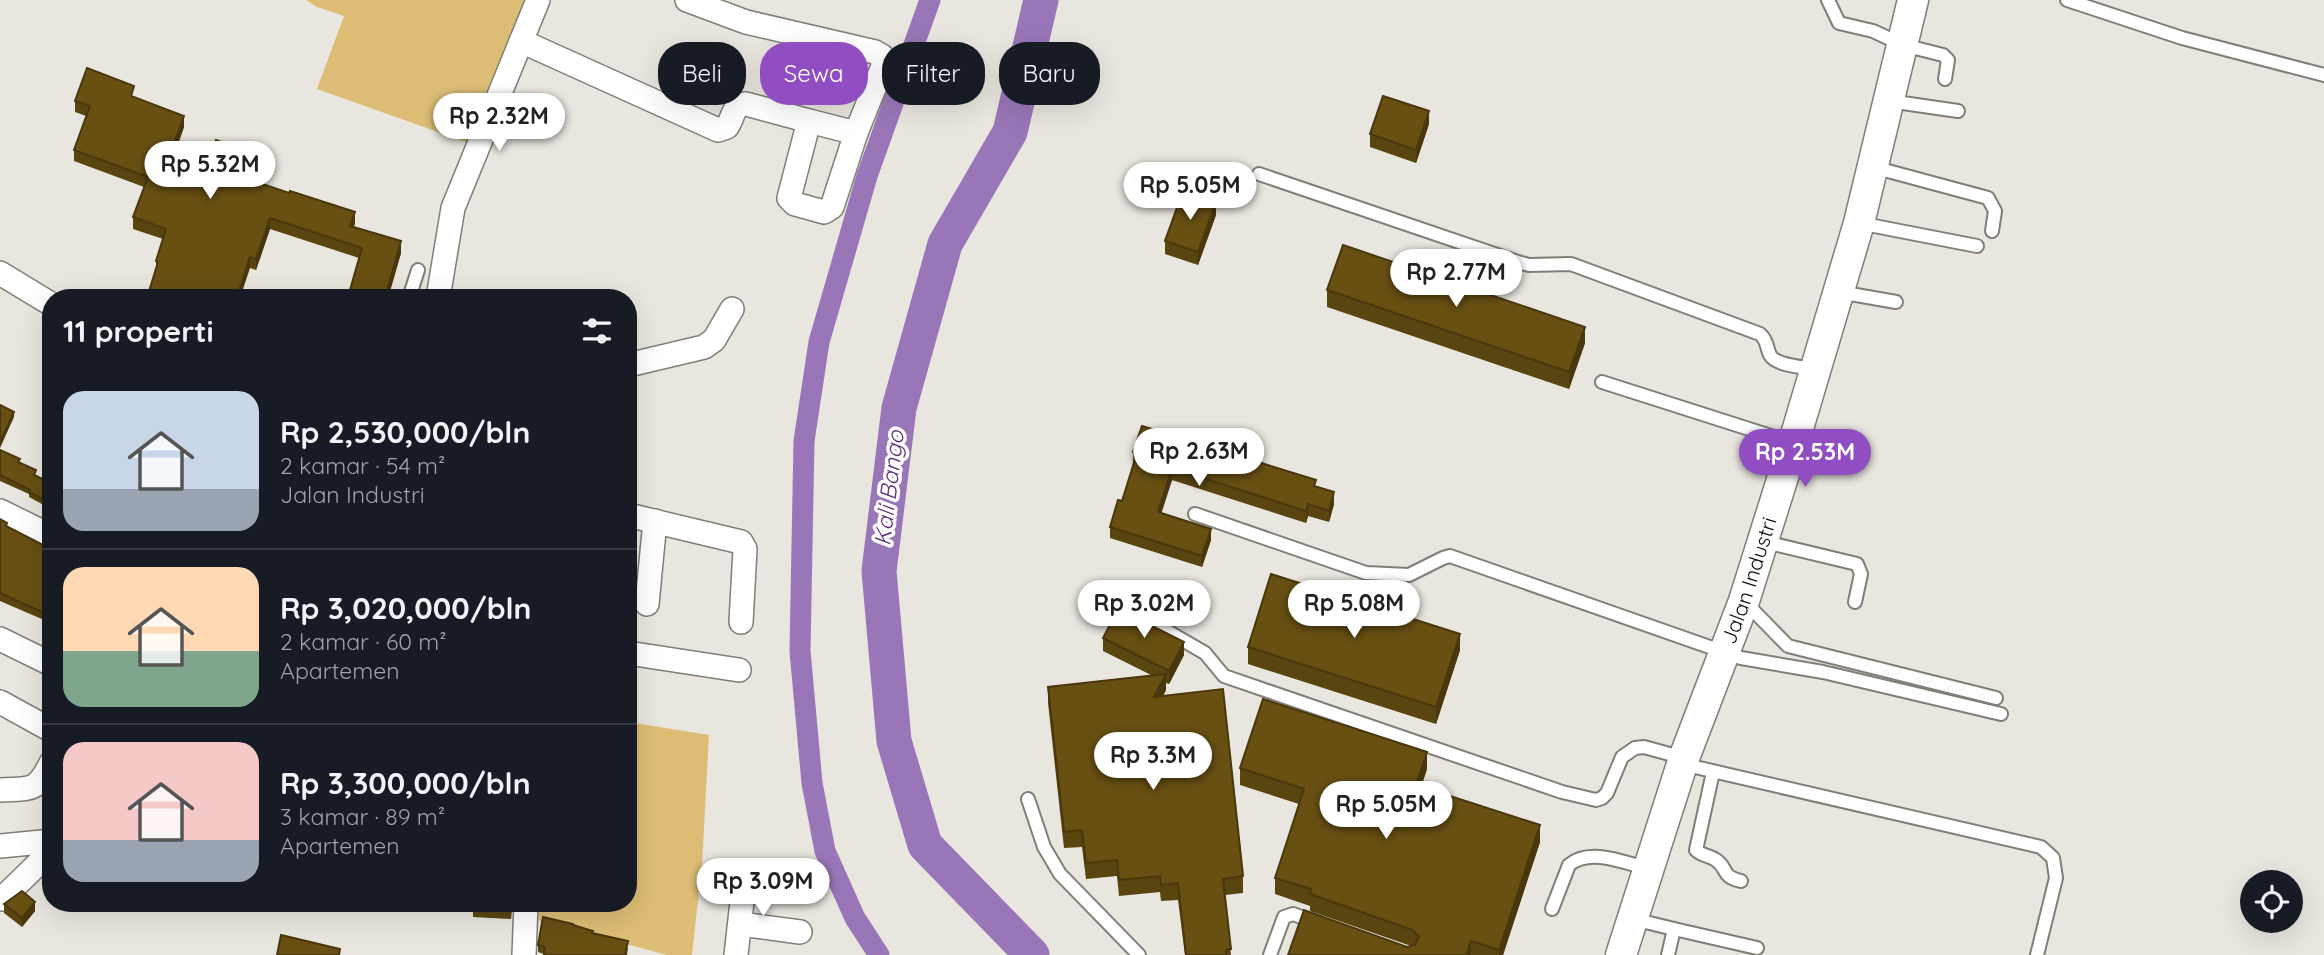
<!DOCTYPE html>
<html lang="id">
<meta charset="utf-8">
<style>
:root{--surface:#171b24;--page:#20242c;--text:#f1f3f6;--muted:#9ea1a6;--line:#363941;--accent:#904ec2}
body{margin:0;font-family:Quicksand,sans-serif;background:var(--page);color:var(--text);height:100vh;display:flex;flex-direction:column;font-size:26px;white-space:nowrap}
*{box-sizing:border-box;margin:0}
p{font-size:23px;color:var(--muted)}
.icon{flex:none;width:38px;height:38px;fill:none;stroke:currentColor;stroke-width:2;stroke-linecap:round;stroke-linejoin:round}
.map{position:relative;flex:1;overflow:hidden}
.drawer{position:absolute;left:42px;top:289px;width:595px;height:623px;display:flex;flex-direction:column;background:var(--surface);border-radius:28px;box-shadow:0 7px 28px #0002}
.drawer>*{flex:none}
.banner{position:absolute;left:658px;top:42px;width:665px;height:63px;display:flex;gap:14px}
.buttons{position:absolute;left:2240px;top:870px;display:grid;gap:14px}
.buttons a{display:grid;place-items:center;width:63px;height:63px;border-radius:50%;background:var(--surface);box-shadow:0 7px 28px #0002;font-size:35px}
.price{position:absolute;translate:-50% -60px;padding:0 16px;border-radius:24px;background:#fff;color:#222;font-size:23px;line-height:46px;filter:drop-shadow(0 2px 4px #0008)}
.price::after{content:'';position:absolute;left:50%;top:42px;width:21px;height:16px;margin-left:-10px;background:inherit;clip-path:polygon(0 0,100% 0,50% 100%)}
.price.selected{background:var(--accent);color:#fff}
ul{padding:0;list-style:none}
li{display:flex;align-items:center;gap:21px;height:175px;padding:0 21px}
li+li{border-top:2px solid var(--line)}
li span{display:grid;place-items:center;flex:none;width:196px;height:140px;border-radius:21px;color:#555}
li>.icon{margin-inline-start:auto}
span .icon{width:84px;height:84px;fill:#fffc;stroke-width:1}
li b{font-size:30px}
h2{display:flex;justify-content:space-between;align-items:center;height:84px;padding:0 21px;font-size:30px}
.pill{padding:0 24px;border-radius:28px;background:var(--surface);box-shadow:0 7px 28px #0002;font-size:24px;line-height:63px}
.pill.selected{background:var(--accent);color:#fff}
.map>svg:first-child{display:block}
.green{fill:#ddbd76}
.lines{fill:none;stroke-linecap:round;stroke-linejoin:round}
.canal{stroke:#9976b7;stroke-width:21}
.river{stroke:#9976b7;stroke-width:35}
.service-casing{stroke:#817e77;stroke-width:16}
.minor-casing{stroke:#817e77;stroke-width:26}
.tertiary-casing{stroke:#817e77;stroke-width:33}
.service{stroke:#fff;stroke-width:12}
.minor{stroke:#fff;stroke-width:23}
.tertiary{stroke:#fff;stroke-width:30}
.wall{fill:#594510}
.shaded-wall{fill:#49380d}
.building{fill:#685013;stroke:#49380d;stroke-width:2}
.labels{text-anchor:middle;stroke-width:7;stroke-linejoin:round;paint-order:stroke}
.street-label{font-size:21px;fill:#0e0d0b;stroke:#fff}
.water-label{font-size:23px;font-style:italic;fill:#5d2f7e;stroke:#fff}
</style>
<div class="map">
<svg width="2324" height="955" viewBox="0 0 2324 955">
<rect width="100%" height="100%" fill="#e9e6df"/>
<g class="green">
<path d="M306 0H530L469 143 317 89 344 16 317 7Z"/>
<path d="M628 722 709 735 702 864 692 955H667L534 919V903H628Z"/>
</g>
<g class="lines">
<path class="canal" d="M879 955 855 918 825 851 812 783 800 651 804 441 819 342 867 176 930 0"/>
<path class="river" d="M1032 955 925 845 894 741 879 571 899 408 945 244 1010 132 1041 0"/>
<g class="service-casing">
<g id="service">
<path d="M1828 0 1839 23 1873 31 1903 45 1943 55 1948 60 1945 79"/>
<path d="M2067 0 2182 38 2324 75"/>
<path d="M1889 101 1958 111"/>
<path d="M1873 167 1988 198 1995 211 1992 231"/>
<path d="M1259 174 1518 262 1529 265 1571 264 1760 334C1768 341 1766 347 1770 355 1776 366 1804 367 1815 369"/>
<path d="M1859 223 1977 246"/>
<path d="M1839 292 1896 302"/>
<path d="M409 298 418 270"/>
<path d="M1602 382 1771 436 1793 445"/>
<path d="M1195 514 1366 573 1409 575 1443 558 1450 556 1741 658 1823 672 2001 714"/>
<path d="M1761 541 1857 564 1861 574 1855 602"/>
<path d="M1110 598 1205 653 1224 676 1562 792 1596 800 1602 798 1607 793 1622 757 1635 748 1644 747 1684 758"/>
<path d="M1744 601 1788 646 1996 698"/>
<path d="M1682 764 2041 847 2053 858 2056 878 2037 955"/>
<path d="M1713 772 1696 850C1702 856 1709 855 1716 860 1729 869 1720 876 1741 881"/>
<path d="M1028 799 1044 847 1060 874 1139 955"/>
<path d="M1552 909 1569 865C1590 847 1625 863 1649 869"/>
<path d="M1633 919 1674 929 1668 955"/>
<path d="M1674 929 1757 948"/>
<path d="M1270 955 1284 917 1293 914 1315 922"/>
</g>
</g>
<g class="minor-casing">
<g id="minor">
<path d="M687 0 746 22 875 52 882 56 883 66 856 133 809 121"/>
<path d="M521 41 718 130 727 127C734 117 732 105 746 104L809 121 789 198 795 204 824 212 832 207 856 133"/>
<path d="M0 273 51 304"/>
<path d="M438 298 453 208 538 0"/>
<path d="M628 365 704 347 714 340 732 309"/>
<path d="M0 511 51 536"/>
<path d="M628 515 741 542 745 549 741 622"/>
<path d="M647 604 655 521"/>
<path d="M0 639 51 664"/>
<path d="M628 653 739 670"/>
<path d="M0 702 51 730"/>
<path d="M0 790C31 788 36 793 51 763"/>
<path d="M0 846 42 842 49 848 46 856 2 899"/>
<path d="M740 924 800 932"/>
<path d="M524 955 526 903"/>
<path d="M736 955 745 875"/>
</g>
</g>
<g class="tertiary-casing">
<g id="tertiary">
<path id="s1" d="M1621 955 1684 758 1744 601 1793 445 1859 223 1913 0"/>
</g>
</g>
<use href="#service" class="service"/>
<use href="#minor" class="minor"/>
<use href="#tertiary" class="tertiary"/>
</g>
<g class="wall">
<path d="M134 97 184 127 175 153 206 164 254 166 249 179 355 223 354 227 401 253 388 298H350V290L359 258 270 229 256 270 250 268 156 269V261L163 239 133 229V217L144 187 74 161V150L86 116 75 112V101Z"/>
<path d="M1429 124 1416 163 1370 147V134Z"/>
<path d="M1216 215 1198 265 1165 254V241Z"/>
<path d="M1327 290 1585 343 1569 389 1327 307Z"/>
<path d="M0 450 20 463 36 476 51 483V509L29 497V494L0 481Z"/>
<path d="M1133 452 1316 486 1334 504 1329 522 1308 516 1306 523 1172 480 1161 513 1211 540 1202 567 1110 538V527L1122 501 1134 464 1133 463Z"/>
<path d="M0 519 7 527 51 549V623L0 601Z"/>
<path d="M1103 638 1184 655 1169 684 1166 683V690L1163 696 1243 876V893L1225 895 1231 955H1185L1178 900 1161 901 1160 892 1119 896 1117 876 1086 879 1082 847 1064 848 1048 703V687L1153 676 1103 651Z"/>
<path d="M1248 647 1460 650 1436 724 1248 664Z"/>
<path d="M1240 768 1427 769 1421 787 1540 842 1503 955H1288L1411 946 1310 911V906L1275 894V878L1299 804 1240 785Z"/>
<path d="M473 903H513L511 919 473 917Z"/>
<path d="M4 904 35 911 22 927 4 913Z"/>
<path d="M573 925 628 948 627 955H544V954L538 952V945Z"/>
</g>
<g class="shaded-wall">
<path d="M1429 111V124L1416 163V150Z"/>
<path d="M184 116V127L171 163V151Z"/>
<path d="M254 154V166L245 189V178Z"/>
<path d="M1216 202V215L1198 265V252Z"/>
<path d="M355 212V223L350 238V226Z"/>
<path d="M270 218V229L256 270V259Z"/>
<path d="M401 241V253L388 298H385Z"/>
<path d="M250 257V268L240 298H238L239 291Z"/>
<path d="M1585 327V343L1569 389V372Z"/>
<path d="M14 412V417L0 448V442Z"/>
<path d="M1172 468V480L1158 524V512Z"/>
<path d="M1334 492V504L1329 522V511Z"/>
<path d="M1308 504V516L1306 523V511Z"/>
<path d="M1211 529V540L1202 567V556Z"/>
<path d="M1460 634V650L1436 724V707Z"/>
<path d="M1184 642V655L1169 684V671Z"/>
<path d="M1166 674V690L1154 713V697Z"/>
<path d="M1427 752V769L1416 802V785Z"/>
<path d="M1540 825V842L1503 955H1499V950Z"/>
<path d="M35 902V911L22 927V918Z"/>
<path d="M1471 941V955H1466Z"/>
</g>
<g class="building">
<path d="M87 68 134 86 131 96 184 116 171 151 206 164 216 140 254 154 245 178 289 193 290 191 355 212 350 226 401 241 385 298H354L356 291 350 290 362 248 270 218 256 259 250 257 239 291 238 298H147L158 262 156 261 166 229 133 217 148 177 74 150 90 106 75 101Z"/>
<path d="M1383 96 1429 111 1416 150 1370 134Z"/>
<path d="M1183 191 1216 202 1198 252 1165 241Z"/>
<path d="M1343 245 1585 327 1569 372 1327 290Z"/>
<path d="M0 405 14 412 0 442Z"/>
<path d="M1142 426 1316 480 1314 486 1334 492 1329 511 1308 504 1306 511 1172 468 1158 512 1211 529 1202 556 1110 527 1118 500 1122 501 1137 453 1133 452Z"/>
<path d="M0 450 20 459 18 462 36 470 34 475 51 483V503L29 492 30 490 0 475Z"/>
<path d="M0 519 7 523 6 526 51 549V616L0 593Z"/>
<path d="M1271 574 1460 634 1436 707 1248 647Z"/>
<path d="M1118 609 1184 642 1169 671 1103 638Z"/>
<path d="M1166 674 1154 697 1223 689 1243 876 1223 879 1231 949 1226 950V955H1186L1178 883 1161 885 1160 876 1119 880 1117 860 1086 863 1082 830 1064 832 1048 687Z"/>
<path d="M1263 699 1427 752 1416 785 1540 825 1499 950 1471 941 1466 955H1288L1304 910 1407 947 1415 945 1419 937 1413 930 1310 894 1311 889 1275 878 1304 789 1240 768Z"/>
<path d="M22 891 35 902 22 918 4 904Z"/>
<path d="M473 903H512L511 911 473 908Z"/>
<path d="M543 917 573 924V925L593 931 592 933 628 941 625 955H544L545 947 538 945Z"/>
<path d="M281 935 340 949 339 955H277Z"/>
</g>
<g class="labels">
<g class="street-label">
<text dy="7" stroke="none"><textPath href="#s1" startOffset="396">Jalan Industri</textPath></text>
</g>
<g class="water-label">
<text transform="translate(889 488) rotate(-83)" y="8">Kali Bango</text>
</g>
</g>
</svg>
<div class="buttons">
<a><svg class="icon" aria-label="locate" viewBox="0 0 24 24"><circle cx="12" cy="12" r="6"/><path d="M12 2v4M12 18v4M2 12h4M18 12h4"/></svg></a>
</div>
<b class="price" style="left:499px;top:153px">Rp 2.32M</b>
<b class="price" style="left:210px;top:201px">Rp 5.32M</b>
<b class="price" style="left:1190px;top:222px">Rp 5.05M</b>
<b class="price" style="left:1456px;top:309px">Rp 2.77M</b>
<b class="price" style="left:1199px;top:488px">Rp 2.63M</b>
<b class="price selected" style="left:1805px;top:489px">Rp 2.53M</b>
<b class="price" style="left:1144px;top:640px">Rp 3.02M</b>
<b class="price" style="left:1354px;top:640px">Rp 5.08M</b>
<b class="price" style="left:1153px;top:792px">Rp 3.3M</b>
<b class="price" style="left:1386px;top:841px">Rp 5.05M</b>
<b class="price" style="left:763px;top:918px">Rp 3.09M</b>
<div class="banner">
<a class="pill">Beli</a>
<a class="pill selected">Sewa</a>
<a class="pill">Filter</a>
<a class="pill">Baru</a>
</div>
<section class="drawer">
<h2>11 properti<svg class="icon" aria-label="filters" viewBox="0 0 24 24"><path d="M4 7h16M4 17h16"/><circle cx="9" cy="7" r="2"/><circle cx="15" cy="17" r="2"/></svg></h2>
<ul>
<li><span style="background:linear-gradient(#c9d6e8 70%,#9aa5b1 0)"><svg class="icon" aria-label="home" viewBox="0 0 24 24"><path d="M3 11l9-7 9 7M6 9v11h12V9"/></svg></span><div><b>Rp 2,530,000/bln</b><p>2 kamar · 54 m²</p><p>Jalan Industri</p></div></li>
<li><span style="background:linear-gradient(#ffd9b3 60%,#7fa58c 0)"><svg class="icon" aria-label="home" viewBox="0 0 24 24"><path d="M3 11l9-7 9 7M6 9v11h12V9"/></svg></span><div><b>Rp 3,020,000/bln</b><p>2 kamar · 60 m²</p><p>Apartemen</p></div></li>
<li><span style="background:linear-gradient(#f6c9c9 70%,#9aa5b1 0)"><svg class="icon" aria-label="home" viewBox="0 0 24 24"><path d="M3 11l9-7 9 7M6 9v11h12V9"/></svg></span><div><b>Rp 3,300,000/bln</b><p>3 kamar · 89 m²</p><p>Apartemen</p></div></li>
</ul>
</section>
</div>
